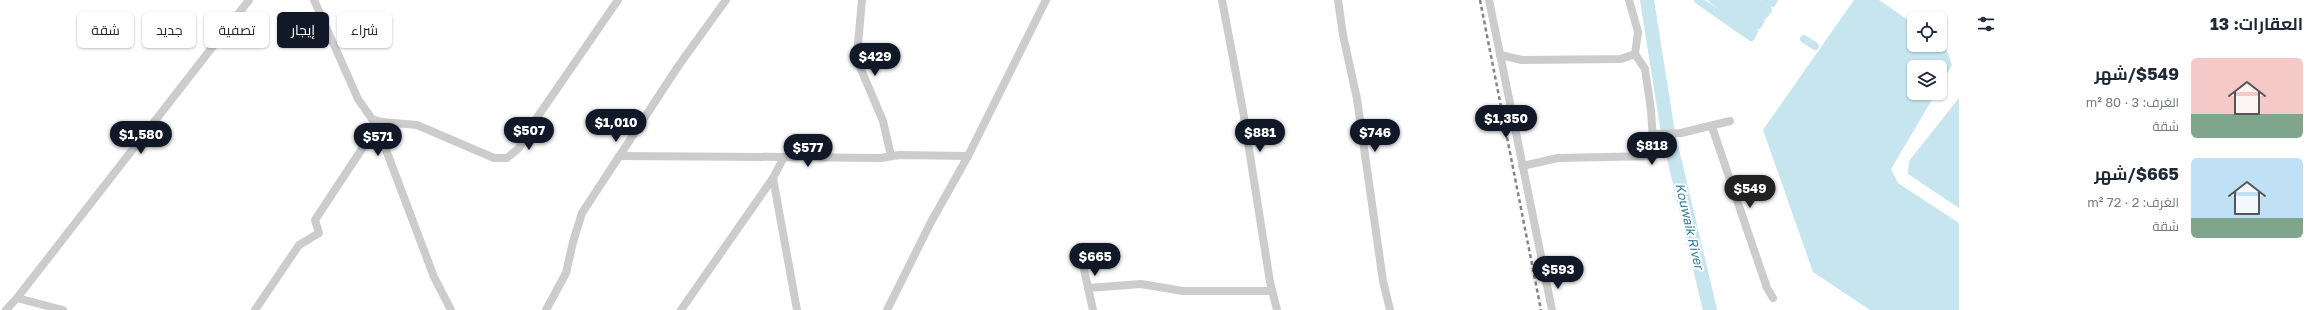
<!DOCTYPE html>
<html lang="ar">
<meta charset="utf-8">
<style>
:root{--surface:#fff;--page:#f2f2f3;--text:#1f2937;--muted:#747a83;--accent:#111827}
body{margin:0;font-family:"Golos Text",Cairo,sans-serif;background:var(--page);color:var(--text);direction:rtl;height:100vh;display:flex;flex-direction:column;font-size:15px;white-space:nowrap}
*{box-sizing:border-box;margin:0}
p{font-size:13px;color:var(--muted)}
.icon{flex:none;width:22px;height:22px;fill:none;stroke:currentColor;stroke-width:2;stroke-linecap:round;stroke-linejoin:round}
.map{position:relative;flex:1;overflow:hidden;direction:ltr}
.panel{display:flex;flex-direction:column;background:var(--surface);width:360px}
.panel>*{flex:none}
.top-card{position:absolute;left:12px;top:12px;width:380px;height:36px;direction:rtl;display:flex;gap:8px}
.buttons{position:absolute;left:1907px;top:12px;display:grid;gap:8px}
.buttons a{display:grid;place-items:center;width:40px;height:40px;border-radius:6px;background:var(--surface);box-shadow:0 1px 3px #0004;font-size:20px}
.price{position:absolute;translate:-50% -34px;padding:0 9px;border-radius:14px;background:var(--accent);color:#fff;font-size:13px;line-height:26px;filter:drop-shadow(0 1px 2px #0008)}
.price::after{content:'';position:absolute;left:50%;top:24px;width:12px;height:9px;margin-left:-6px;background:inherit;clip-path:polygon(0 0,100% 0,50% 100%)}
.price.on{background:#222;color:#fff}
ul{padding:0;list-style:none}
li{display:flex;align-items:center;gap:12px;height:100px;padding:0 16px}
li span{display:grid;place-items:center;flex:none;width:112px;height:80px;border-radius:6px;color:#555}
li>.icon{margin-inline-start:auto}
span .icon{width:48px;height:48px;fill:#fffc;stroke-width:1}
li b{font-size:17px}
h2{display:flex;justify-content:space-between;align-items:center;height:48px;padding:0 16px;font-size:17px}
.tag{padding:0 14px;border-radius:6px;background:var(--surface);box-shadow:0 1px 3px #0004;font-size:14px;line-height:36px}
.tag.on{background:var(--accent);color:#fff}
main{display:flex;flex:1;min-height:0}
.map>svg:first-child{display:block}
.water{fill:#c6e5ee}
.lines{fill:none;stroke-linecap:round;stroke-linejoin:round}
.canal{stroke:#c6e5ee;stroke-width:8}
.river{stroke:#c6e5ee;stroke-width:14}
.minor{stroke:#ccc;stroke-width:8}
.rail{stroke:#848484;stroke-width:2.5;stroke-dasharray:4 3;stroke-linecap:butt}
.labels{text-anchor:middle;stroke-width:4;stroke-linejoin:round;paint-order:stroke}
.water-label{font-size:13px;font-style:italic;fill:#367f98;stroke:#fff}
</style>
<main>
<section class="panel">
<h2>العقارات: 13<svg class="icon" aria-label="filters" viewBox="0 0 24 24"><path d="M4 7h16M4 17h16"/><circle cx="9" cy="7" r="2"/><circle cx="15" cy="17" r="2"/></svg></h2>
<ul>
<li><span style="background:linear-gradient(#f6c9c9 70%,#7fa58c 0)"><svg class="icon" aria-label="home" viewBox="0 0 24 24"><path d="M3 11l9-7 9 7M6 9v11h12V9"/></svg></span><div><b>$549/شهر</b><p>الغرف: 3 · 80 m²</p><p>شقة</p></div></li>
<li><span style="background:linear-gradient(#bfe0f5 75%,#7fa58c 0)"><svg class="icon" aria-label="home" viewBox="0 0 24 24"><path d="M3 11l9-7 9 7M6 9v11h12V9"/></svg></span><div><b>$665/شهر</b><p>الغرف: 2 · 72 m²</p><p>شقة</p></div></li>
</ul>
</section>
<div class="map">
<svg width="1959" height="310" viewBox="0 0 1959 310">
<rect width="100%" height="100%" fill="#fff"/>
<g class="water">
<path d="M1854 0H1879L1914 24V45H1940V43L1945 46 1952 65 1940 86V67H1914V93H1936L1891 169 1898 183 1959 223V310H1870L1813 272 1763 130Z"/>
<path d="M1959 98V208L1908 174 1909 161Z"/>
</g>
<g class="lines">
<g class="canal">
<path d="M1698 0 1751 37 1754 31 1713 0"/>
<path d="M1723 0 1758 25 1761 20 1732 0"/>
<path d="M1743 0 1764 15 1768 10 1754 0"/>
<path d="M1766 0 1772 3 1774 0"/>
<path d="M1804 39 1815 46"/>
</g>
<path class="river" d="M1647 0 1668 133 1710 310"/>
<g class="minor">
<path d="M314 0 358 99 377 126 434 277 451 310"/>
<path d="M862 0 858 44 860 67 883 121 891 156"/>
<path d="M1222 0 1243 111 1270 282 1277 310"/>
<path d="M1338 0 1343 35 1357 99 1383 281 1390 310"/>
<path d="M1489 0 1552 310"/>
<path d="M1500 55 1522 60 1621 59 1635 54"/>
<path d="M372 119 382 122 417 125 494 158H507L519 148 536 119 618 0"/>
<path d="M1712 127 1767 288 1773 298"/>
<path d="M1652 134 1681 133 1730 121"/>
<path d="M619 156 784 157"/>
<path d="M1522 166 1558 158 1654 156 1651 110 1645 69 1635 54 1638 32 1629 0"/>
<path d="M1079 247 1093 310"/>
<path d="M1088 288 1141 284 1183 291H1272"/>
<path d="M17 298 249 0"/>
<path d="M6 310 17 298 63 310"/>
<path d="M255 310 299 245 319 233 315 220 377 126"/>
<path d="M546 310 566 273 573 242 582 213 679 65 726 0"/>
<path d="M681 310 773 178"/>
<path d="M797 310 773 178 784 157 881 158 899 155 968 156"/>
<path d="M887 310 930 224 968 156 1046 0"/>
</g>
<path class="rail" d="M1480 0 1541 310"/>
</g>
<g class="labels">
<g class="water-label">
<text transform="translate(1690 226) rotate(77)" y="5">Kouwaik River</text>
</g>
</g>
</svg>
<div class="buttons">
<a><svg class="icon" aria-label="locate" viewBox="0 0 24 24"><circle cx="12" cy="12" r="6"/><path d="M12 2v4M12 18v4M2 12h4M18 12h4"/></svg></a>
<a><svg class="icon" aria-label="layers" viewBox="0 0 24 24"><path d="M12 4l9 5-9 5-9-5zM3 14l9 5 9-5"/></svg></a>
</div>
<b class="price" style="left:875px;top:77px">$429</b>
<b class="price" style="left:1506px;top:139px">$1,350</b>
<b class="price" style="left:616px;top:143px">$1,010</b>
<b class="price" style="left:529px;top:151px">$507</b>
<b class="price" style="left:1260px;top:153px">$881</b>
<b class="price" style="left:1375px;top:153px">$746</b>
<b class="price" style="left:141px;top:155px">$1,580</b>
<b class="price" style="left:378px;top:157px">$571</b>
<b class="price" style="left:1652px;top:166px">$818</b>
<b class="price" style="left:808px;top:168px">$577</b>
<b class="price on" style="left:1750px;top:209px">$549</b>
<b class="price" style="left:1095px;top:277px">$665</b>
<b class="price" style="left:1558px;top:290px">$593</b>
<div class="top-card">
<a class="tag">شراء</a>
<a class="tag on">إيجار</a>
<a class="tag">تصفية</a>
<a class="tag">جديد</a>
<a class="tag">شقة</a>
</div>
</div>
</main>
